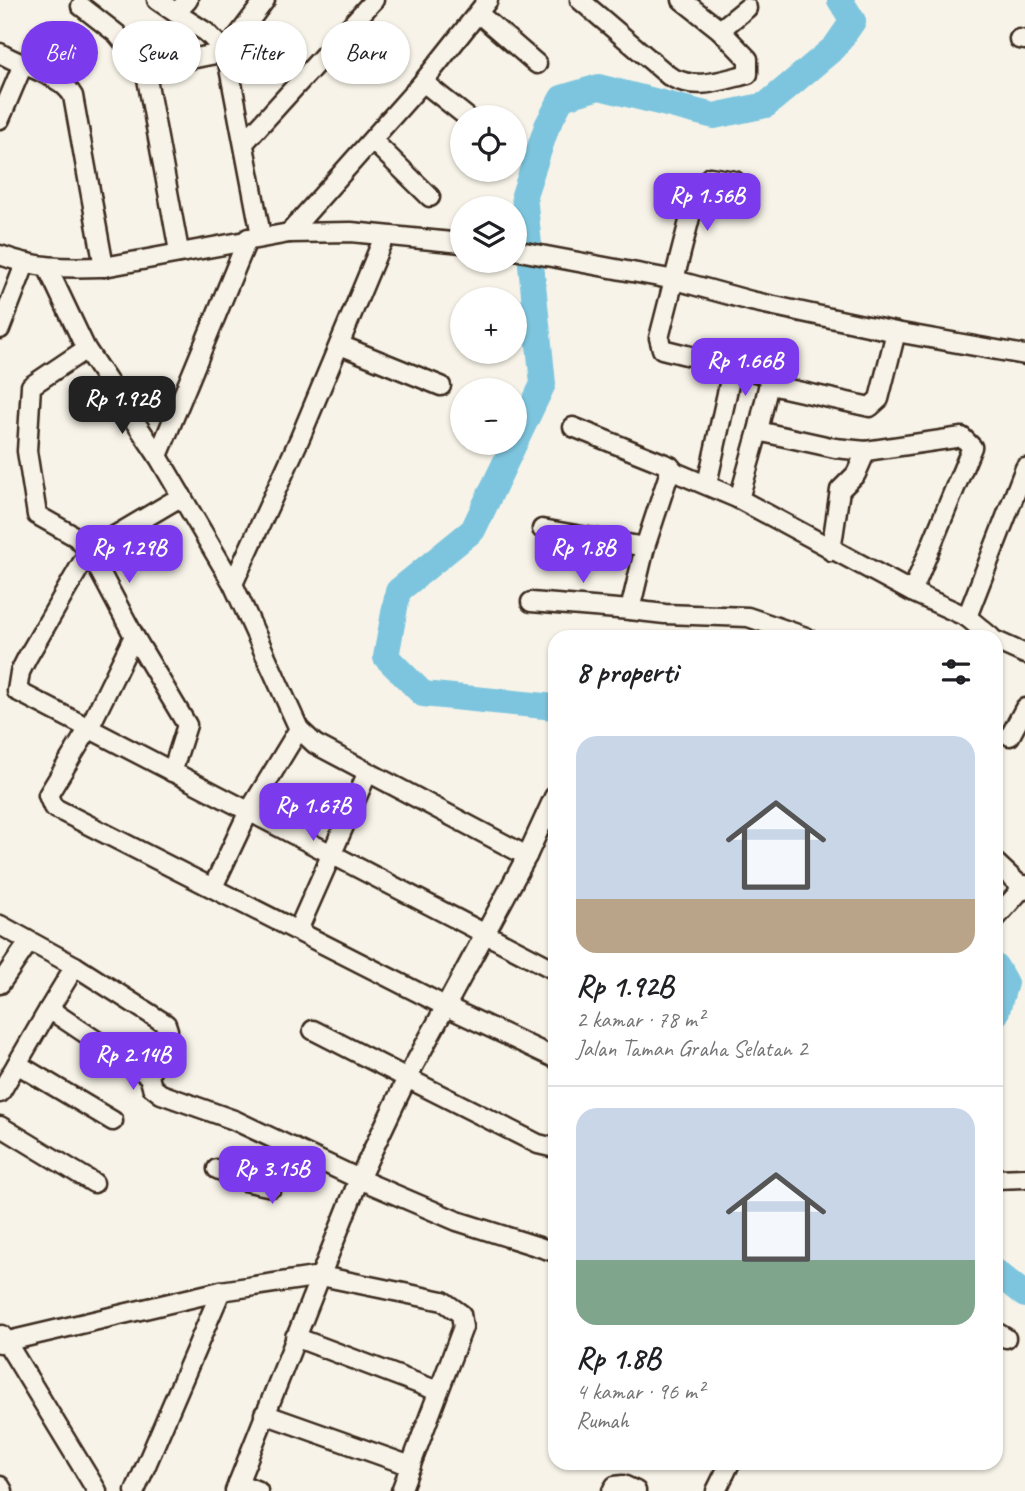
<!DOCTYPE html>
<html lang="id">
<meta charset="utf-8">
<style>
:root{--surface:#fff;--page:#f6f6f6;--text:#202124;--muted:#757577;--line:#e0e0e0;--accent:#7c3aed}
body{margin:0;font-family:Caveat,sans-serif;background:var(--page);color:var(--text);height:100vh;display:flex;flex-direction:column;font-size:26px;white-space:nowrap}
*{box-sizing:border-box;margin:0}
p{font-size:23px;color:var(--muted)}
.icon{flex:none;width:38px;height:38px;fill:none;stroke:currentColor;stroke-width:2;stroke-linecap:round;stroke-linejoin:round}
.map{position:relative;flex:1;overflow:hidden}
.side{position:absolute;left:548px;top:630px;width:455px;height:840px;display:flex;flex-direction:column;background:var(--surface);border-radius:21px;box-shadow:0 2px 5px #0004}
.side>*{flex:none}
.hud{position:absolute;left:21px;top:21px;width:422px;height:63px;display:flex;gap:14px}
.tools{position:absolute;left:450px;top:105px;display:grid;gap:14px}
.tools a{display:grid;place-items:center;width:77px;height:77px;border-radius:50%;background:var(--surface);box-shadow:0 2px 5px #0004;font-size:35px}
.price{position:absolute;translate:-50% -60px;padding:0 16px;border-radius:14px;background:var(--accent);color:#fff;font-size:23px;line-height:46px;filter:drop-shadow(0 2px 4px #0008)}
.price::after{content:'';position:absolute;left:50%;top:42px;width:21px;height:16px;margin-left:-10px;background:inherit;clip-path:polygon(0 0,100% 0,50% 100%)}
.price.current{background:#222;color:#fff}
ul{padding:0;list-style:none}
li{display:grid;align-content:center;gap:14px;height:371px;padding:0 28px}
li+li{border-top:2px solid var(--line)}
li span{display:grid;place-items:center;height:217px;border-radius:21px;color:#555}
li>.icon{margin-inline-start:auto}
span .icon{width:126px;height:126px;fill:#fffc;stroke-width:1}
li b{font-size:30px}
h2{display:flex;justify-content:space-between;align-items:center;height:84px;padding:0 28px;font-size:30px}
.tag{padding:0 24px;border-radius:32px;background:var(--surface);box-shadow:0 2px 5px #0004;font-size:24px;line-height:63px}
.tag.current{background:var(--accent);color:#fff}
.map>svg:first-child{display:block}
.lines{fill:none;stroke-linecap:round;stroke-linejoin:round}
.river{stroke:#7dc5de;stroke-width:26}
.minor-casing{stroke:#3b2a1e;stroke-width:23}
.minor{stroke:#f7f3e8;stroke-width:18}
</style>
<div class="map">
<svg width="1025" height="1491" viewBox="0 0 1025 1491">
<rect width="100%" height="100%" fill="#f7f3e8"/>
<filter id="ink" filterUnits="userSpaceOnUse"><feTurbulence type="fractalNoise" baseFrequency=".0143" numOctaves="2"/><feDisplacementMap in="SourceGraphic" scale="14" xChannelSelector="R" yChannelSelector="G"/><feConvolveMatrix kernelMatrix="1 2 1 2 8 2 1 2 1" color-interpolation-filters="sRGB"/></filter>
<g filter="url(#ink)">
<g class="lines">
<g class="river">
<path d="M555 707 423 694 386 657 398 591 473 530 543 384 524 195 547 126 562 98 599 87 714 116 766 105 835 47 853 21 840 0"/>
<path d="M996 967 1005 983 996 1014"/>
<path d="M996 1272 1025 1295"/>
</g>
<g class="minor-casing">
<g id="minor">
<path d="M157 0 176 13 188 0"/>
<path d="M580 0 669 76C696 91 719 81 748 74V59L720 30 682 0"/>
<path d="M81 6 117 34 145 68 226 52 265 0"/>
<path d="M176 13 206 32 226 52 261 235"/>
<path d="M478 13 537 64"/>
<path d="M720 30 747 8"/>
<path d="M1019 39 1025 40"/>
<path d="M0 53C22 67 61 74 73 96L104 267"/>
<path d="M145 68 179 251"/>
<path d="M423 82 467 117"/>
<path d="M0 119 22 67"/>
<path d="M372 140 430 197"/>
<path d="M245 142 374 0"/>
<path d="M735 181 710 177 696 194 659 338 662 349 767 375 769 383 775 386 870 407 879 399 896 332"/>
<path d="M289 233 423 82 488 0"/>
<path d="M384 237 300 438 233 584 299 729 315 744 527 856"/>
<path d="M514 250 675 280 751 301 896 332 1025 355"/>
<path d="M0 255C38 269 64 268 104 267L289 233 351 232 462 243"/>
<path d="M48 269 86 349 158 456 233 584"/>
<path d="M0 329 25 264"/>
<path d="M340 345 441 386"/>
<path d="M86 349 31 386 27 451 37 515 76 537 89 551 134 636 187 725 172 772"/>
<path d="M769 383 758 431 835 448 866 451 962 437 972 447 912 592"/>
<path d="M573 427 670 466 675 472"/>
<path d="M158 456 248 238"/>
<path d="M707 484 733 366"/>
<path d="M739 499 758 431"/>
<path d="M542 529 645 547"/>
<path d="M89 551 27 658 20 672 17 691 555 970"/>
<path d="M89 551 182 496"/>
<path d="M831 551 840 490 856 474 866 451"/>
<path d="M531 602 630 610"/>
<path d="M967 617 1025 468"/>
<path d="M134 636 89 728 48 795 53 807 447 1007 555 1058"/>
<path d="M806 637 748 617 665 614 630 610 645 547 669 474 675 472 739 499 912 592 967 617 991 637"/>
<path d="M996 641 1025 654"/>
<path d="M1010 736 1025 708"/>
<path d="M996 863 1025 890"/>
<path d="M213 887 248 813 299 729"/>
<path d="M996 918 1025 885"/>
<path d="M0 925 75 966 166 1024 168 1030 149 1076 152 1087 161 1094 234 1120 359 1179 235 1491"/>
<path d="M298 930 367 774"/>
<path d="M75 966 49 1009 149 1076"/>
<path d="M0 984 29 942"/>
<path d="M313 1030 407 1078 527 856 554 797"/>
<path d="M17 1064 113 1121"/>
<path d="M0 1093 49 1009"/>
<path d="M0 1126 94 1183"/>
<path d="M555 1148 538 1144 407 1078 359 1179 457 1221 555 1252"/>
<path d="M217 1169 244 1181 272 1187 292 1147"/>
<path d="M996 1179 1025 1178"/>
<path d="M996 1332 1006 1338"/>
<path d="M2 1335 97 1491"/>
<path d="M295 1337 438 1391"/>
<path d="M0 1343 221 1291 321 1276 443 1301 461 1314 463 1327 401 1491"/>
<path d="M264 1414 411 1466"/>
<path d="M238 1483 258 1491"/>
<path d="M0 1486 3 1491"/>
<path d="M135 1491 221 1291"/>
<path d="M612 1491 615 1486 623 1485 636 1491"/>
<path d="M716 1491 730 1463"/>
</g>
</g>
<use href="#minor" class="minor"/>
</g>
</g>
</svg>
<div class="tools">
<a><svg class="icon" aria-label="locate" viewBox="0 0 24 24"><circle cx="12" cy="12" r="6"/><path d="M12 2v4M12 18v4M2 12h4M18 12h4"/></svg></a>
<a><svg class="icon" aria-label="layers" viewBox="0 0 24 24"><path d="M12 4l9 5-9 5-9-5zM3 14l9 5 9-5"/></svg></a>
<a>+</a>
<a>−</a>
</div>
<b class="price" style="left:707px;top:233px">Rp 1.56B</b>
<b class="price" style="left:745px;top:398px">Rp 1.66B</b>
<b class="price current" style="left:122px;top:436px">Rp 1.92B</b>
<b class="price" style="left:129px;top:585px">Rp 1.29B</b>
<b class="price" style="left:583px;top:585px">Rp 1.8B</b>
<b class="price" style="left:313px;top:843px">Rp 1.67B</b>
<b class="price" style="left:133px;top:1092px">Rp 2.14B</b>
<b class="price" style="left:272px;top:1206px">Rp 3.15B</b>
<div class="hud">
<a class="tag current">Beli</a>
<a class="tag">Sewa</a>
<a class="tag">Filter</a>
<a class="tag">Baru</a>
</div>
<section class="side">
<h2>8 properti<svg class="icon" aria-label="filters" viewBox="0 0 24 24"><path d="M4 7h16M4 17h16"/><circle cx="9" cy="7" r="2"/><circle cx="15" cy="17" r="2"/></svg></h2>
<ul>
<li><span style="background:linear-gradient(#c9d6e8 75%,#b9a48a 0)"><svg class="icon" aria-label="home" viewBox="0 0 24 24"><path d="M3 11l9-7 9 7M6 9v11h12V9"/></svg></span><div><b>Rp 1.92B</b><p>2 kamar · 78 m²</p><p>Jalan Taman Graha Selatan 2</p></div></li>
<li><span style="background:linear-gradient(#c9d6e8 70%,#7fa58c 0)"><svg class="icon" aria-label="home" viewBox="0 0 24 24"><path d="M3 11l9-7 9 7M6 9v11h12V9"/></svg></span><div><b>Rp 1.8B</b><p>4 kamar · 96 m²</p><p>Rumah</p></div></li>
</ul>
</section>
</div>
